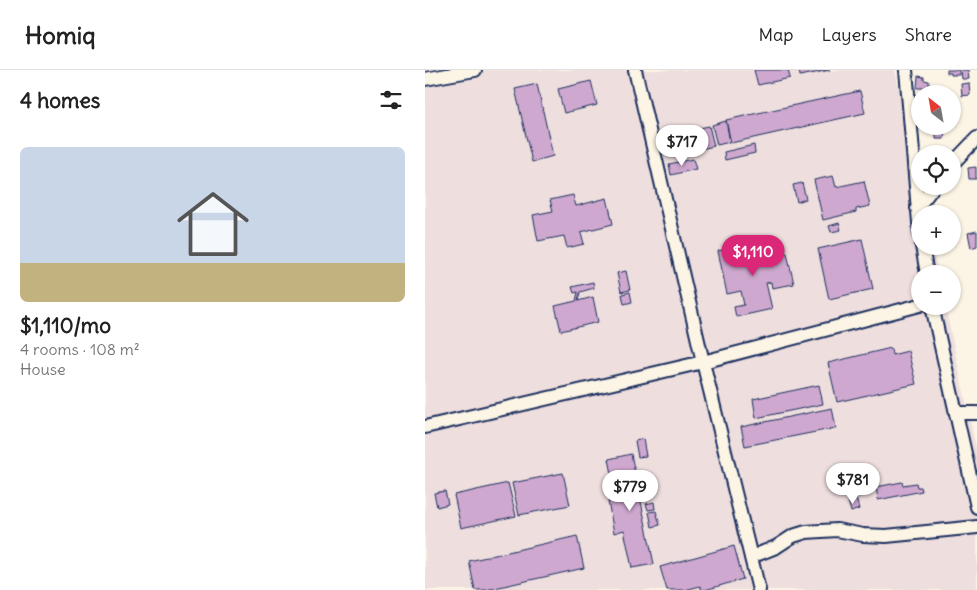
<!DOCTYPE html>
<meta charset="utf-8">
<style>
:root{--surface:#fff;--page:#f6f6f6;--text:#222;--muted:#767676;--line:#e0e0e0;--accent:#db2777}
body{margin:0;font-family:Delius,sans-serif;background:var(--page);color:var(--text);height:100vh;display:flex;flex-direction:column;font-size:19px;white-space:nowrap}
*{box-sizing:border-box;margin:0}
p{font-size:16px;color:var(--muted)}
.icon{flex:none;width:28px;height:28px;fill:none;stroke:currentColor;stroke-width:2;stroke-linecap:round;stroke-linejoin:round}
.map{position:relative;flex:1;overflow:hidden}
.sheet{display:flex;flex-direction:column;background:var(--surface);width:425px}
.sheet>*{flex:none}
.needle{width:32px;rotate:329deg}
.tools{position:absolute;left:486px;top:15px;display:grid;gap:10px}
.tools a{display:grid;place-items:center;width:50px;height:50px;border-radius:50%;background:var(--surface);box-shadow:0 1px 4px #0004;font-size:25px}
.price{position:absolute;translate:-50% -42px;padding:0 11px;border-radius:18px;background:#fff;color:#222;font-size:16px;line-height:32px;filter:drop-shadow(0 1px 2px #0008)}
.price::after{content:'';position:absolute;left:50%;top:30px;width:15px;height:11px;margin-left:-8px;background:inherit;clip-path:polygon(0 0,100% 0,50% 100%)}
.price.on{background:var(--accent);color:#fff}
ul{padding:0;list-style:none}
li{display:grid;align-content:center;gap:10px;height:265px;padding:0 20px}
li+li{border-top:1px solid var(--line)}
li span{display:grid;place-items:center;height:155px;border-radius:8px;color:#555}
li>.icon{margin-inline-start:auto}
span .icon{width:90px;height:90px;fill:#fffc;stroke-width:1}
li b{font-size:21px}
h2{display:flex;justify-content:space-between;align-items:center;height:60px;padding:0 20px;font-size:21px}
header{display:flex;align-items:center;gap:30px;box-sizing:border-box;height:70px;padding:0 25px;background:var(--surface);border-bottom:1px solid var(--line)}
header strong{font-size:24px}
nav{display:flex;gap:28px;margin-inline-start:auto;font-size:18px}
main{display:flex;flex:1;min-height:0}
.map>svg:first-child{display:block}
.built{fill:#eedede}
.building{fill:#cea8cf;stroke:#1b2f5e}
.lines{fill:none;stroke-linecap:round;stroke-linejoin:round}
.minor-casing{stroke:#1b2f5e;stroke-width:16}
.minor{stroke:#fcf5e5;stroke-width:12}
</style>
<header>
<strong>Homiq</strong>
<nav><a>Map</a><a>Layers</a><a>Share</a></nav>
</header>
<main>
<section class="sheet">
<h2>4 homes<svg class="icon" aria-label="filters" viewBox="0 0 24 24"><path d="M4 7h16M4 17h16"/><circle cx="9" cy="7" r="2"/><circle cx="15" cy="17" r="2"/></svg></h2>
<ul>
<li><span style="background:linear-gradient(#c9d6e8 75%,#c2b280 0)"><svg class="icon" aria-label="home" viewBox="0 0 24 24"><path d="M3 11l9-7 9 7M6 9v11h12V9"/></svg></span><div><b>$1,110/mo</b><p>4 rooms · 108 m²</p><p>House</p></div></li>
</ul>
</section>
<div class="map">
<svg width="552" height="520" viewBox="0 0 552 520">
<rect width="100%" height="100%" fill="#fcf5e5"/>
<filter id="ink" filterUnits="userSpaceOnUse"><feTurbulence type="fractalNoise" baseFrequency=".02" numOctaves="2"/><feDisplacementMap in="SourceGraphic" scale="10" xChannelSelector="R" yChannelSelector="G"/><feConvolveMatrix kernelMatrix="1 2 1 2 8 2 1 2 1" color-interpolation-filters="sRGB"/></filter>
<g filter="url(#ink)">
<path class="built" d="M0 0H470L501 144H495V176H508L513 204H495V236H520L552 383V520H0Z"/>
<g class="building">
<path d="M329 0H363L365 8 333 15Z"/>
<path d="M374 0H405L375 6Z"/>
<path d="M522 0H534V5H526V3H522Z"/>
<path d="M536 0H543L544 9H537Z"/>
<path d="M493 6 499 7V10L504 11V18H492Z"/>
<path d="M166 11 172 35 139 43 133 19Z"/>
<path d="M544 13 545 25 537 26 536 14Z"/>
<path d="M112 14 128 86 107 92 90 19Z"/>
<path d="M435 21 440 43 306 73 301 50Z"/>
<path d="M301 51 305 72 292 75 287 55Z"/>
<path d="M284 56 289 76 259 83 255 62Z"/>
<path d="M511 56H520L519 69H511Z"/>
<path d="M329 75 330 83 300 90 299 82Z"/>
<path d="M268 89 271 99 246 105 244 94Z"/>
<path d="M551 97V109H544L543 98Z"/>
<path d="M408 106 411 117 439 111 445 136 431 139V142L398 150 389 110Z"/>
<path d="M377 113 381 129 372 132 368 115Z"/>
<path d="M148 125 151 136 182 128 188 154 156 162 159 174 142 178 139 166 113 171 108 145 128 141 125 130Z"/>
<path d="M414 153 416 160 406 162 404 156Z"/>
<path d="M552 161V176L546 178 543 163Z"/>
<path d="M437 169 448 219 404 229 393 179Z"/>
<path d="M327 173 330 190 362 183 369 214 347 218 346 212 341 213 347 239 311 247 309 237 319 235 316 221 302 224 293 181Z"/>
<path d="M201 201 205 220 196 222 192 203Z"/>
<path d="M168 212 169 218 155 222 153 231 168 227 173 252 136 261 130 236 151 231 153 222 149 223 147 217Z"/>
<path d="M205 222 207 232 199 234 197 224Z"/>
<path d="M466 278 467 285 483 281 491 314 412 332 403 293Z"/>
<path d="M394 315 398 334 331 348 328 329Z"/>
<path d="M407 338 411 358 320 376 316 357Z"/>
<path d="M218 369 221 386 213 387 210 371Z"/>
<path d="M206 384 229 494 207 498 199 460 189 463 183 431 192 429 184 389Z"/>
<path d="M138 403 145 435 94 445 87 413Z"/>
<path d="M477 412 478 415 491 413 492 417H496L497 421 453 430 451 417Z"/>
<path d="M83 413 91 446 36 458 29 425Z"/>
<path d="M20 421 23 434 12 437 9 423Z"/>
<path d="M431 428 434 439 426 442 423 430Z"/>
<path d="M229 432 230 439 223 440 221 434Z"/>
<path d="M231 441 235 455 227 457 224 442Z"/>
<path d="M152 466 159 498 61 520H50L44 491Z"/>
<path d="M309 476 318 509 280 520H277L275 516 260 520H242L235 497Z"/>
</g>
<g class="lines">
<g class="minor-casing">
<g id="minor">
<path d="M210 0 278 292 334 520"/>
<path d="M481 0 495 164"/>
<path d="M0 9 50 0"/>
<path d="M528 93 552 68"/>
<path d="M492 138 509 116"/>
<path d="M497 176 502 204"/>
<path d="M507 236 552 437"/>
<path d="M531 343H552"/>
<path d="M0 357 278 292 495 235"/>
<path d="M326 487 351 477 368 466 381 462 412 460 438 465 461 466 552 457"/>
</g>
</g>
<use href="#minor" class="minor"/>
</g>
</g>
</svg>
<div class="tools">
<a><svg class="needle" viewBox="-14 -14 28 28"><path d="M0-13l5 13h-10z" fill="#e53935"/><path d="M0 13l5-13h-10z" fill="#767676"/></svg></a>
<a><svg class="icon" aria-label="locate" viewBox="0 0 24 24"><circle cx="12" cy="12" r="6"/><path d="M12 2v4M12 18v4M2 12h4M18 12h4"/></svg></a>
<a>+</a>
<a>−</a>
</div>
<b class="price" style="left:257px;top:97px">$717</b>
<b class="price on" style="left:328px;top:207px">$1,110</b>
<b class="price" style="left:428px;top:435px">$781</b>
<b class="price" style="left:205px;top:442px">$779</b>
</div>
</main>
